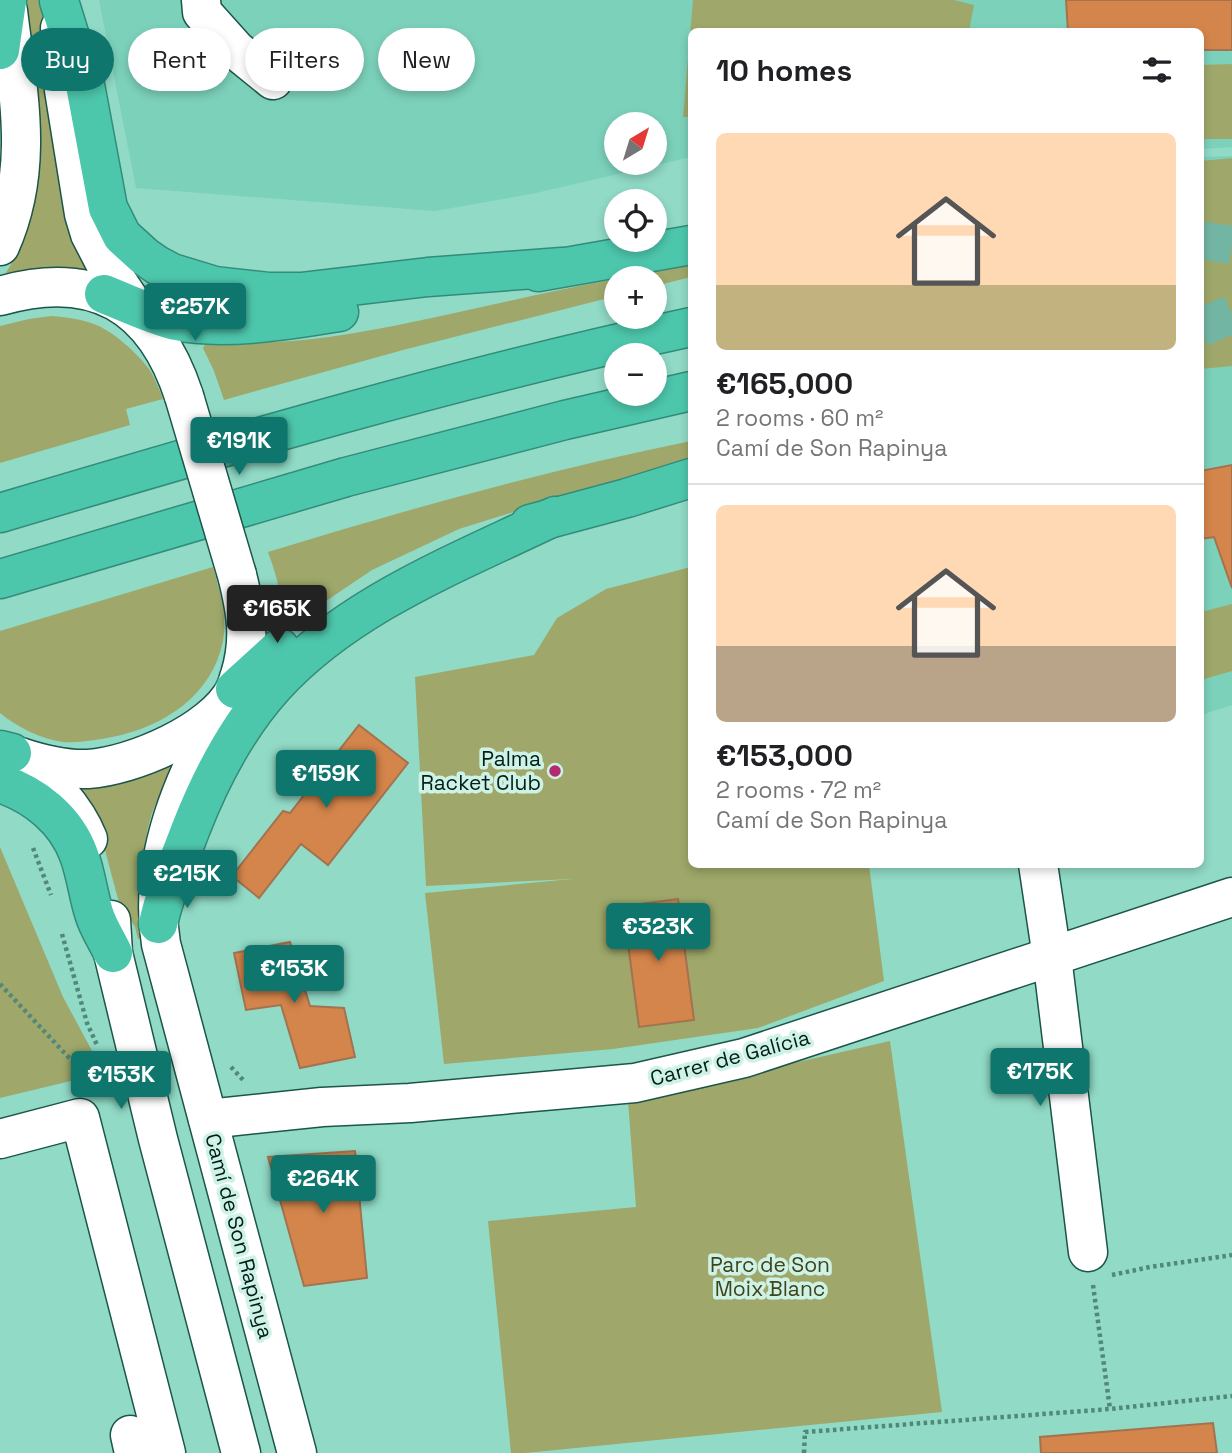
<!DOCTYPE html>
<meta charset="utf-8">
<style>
:root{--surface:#fff;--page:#f2f2f2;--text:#202124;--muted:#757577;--line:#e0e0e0;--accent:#0f766e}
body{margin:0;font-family:"Space Grotesk",sans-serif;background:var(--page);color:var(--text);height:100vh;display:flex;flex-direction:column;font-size:26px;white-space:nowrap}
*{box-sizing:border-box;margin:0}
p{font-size:23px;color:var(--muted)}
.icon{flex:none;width:38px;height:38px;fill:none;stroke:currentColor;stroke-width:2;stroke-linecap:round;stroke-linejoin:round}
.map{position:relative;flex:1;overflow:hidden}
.details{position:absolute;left:688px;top:28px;width:516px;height:840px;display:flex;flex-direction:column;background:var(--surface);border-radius:10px;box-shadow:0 4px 10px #0003}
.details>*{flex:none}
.guide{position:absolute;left:21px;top:28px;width:562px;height:63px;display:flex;gap:14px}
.needle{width:46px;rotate:38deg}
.controls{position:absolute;left:604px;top:112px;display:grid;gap:14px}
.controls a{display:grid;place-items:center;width:63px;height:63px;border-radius:50%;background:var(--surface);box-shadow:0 4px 10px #0003;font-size:35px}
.price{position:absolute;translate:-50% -60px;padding:0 16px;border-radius:7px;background:var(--accent);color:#fff;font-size:23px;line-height:46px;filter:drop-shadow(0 2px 4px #0008)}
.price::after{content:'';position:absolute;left:50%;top:42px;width:21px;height:16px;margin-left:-10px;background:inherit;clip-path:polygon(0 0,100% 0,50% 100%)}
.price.selected{background:#222;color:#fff}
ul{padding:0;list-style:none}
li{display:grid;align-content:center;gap:14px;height:371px;padding:0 28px}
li+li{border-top:2px solid var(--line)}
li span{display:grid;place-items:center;height:217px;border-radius:10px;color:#555}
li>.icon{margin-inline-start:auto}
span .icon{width:126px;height:126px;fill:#fffc;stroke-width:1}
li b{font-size:30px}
h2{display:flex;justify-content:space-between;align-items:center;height:84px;padding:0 28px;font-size:30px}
.chip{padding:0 24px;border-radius:32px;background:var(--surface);box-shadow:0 4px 10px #0003;font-size:24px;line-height:63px}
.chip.selected{background:var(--accent);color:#fff}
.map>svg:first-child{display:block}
.built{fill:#7cd1bb;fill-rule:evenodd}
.green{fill:#9fa86a}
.building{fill:#d4854b;stroke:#a3724f;stroke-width:2}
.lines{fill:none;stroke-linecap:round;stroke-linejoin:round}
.highway-tunnel{stroke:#73b5a3;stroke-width:38;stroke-dasharray:38 19;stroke-linecap:butt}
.minor-casing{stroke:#1c5549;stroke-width:41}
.highway-casing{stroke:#328c79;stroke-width:41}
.path{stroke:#52887a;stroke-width:4.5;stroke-dasharray:3.5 3.5;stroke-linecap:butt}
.minor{stroke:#fff;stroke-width:38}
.highway{stroke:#4dc7ac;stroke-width:38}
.minor-bridge-casing{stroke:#1c5549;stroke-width:41;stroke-linecap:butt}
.minor-bridge{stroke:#fff;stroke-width:38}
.poi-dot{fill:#b22b6e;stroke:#cff2e7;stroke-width:2.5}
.labels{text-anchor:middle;stroke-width:7;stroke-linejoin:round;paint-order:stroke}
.poi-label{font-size:21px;fill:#011f19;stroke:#cff2e7;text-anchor:end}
.street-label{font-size:21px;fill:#011f19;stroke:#cff2e7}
.park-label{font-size:21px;fill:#3e431a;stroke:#cff2e7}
</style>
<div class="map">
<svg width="1232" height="1453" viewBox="0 0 1232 1453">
<rect width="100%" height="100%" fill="#90dac6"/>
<g class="built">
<path d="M99 0H1232V147L1201 149 1200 32H691V157L536 193 435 211 136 188ZM616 124H654V163H616Z"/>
<path d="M1232 156V705L1201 715 1200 157Z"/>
</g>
<g class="green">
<path d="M25 0H43L71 237 79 257 90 275 3 278 18 252Z"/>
<path d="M693 0H954L974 5 969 31 691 32V117H683Z"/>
<path d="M1232 64V139H1201V65Z"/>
<path d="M1232 158V366L1201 369V161Z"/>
<path d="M691 265V277L655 286 654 278H618Z"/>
<path d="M616 279V296L403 350 224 400 214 371 203 348 206 343C247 343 288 343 329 337 425 323 520 296 616 279Z"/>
<path d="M51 316C66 317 80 319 94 324 113 331 137 353 149 369 155 378 159 389 163 399L126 409 130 425 0 463V326L29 319Z"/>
<path d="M691 441V461L507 514 459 529 372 570 323 603 284 633C284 605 278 579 268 552 408 509 548 470 691 441Z"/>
<path d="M213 567C220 592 228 615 223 641 212 696 163 727 112 737 96 740 80 743 63 742 41 739 17 727 0 713V631Z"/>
<path d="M691 567V864L869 865 884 981 758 1028 613 1049 444 1064 425 893 572 879 426 886 415 677 534 655 557 618 606 589Z"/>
<path d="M1232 604V671L1201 680V612Z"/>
<path d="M177 759C169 777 159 795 152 813 139 854 142 895 145 937L138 939 135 927 118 899 105 850 97 830 74 794 80 785Z"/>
<path d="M0 847 63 997 104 1073 0 1098Z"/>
<path d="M890 1041 942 1412 525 1453H511L488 1221 636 1207 628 1101Z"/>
</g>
<g class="building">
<path d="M1066 0H1232V50H1200V32H1068Z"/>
<path d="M1232 465V588L1214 537 1200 539V471Z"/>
<path d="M359 725 408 763 328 865 301 844 259 898 232 876 283 811 290 813Z"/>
<path d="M678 899 694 1020 639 1027 623 906Z"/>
<path d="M290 942 310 1006 344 1008 355 1057 300 1068 281 1005 246 1010 234 953Z"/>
<path d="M355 1151 367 1278 304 1286 268 1157Z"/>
<path d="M1213 1423 1217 1453H1041L1040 1437Z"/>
</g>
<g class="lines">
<g class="highway-tunnel">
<path d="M1200 240 1232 245"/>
<path d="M1200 328 1232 314"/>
</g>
<g class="minor-casing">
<g id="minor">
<path d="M201 0 202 12 236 50 273 80"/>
<path d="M60 28 64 90 84 214 90 234 106 265 144 321"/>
<path d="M0 246C35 168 18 93 8 11"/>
<path d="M0 296C94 269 154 304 184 396"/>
<path d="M228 701C185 772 147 858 161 944L297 1453"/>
<path d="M20 757C41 764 65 770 88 769 133 766 213 732 235 690 237 686 238 680 240 675 251 639 246 611 237 575"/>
<path d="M22 758C48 780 75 806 88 839"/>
<path d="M1038 864 1052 957 1088 1252"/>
<path d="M111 920 113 953 158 1139 241 1453"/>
<path d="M208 1119 322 1107 410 1103 635 1083 744 1058 1232 897"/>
<path d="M0 1139 80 1118 166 1453"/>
<path d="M130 1435 134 1453"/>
</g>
</g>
<g class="highway-casing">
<g id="highway">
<path d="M59 1 85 85 108 208 122 236 144 256 157 265 172 273 215 286 269 292H301L428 277 562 267"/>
<path d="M0 50 7 1"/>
<path d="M538 272 691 245"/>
<path d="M104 294C127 303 151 315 176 321 224 331 290 320 339 312"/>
<path d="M0 513C229 445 458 377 691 327"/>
<path d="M530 524 627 498 691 478"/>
<path d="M0 579 346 477 565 420 691 391"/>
<path d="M235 689 280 648"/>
<path d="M0 750 12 753"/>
<path d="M0 783C35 795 66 819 79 855 86 874 88 894 94 913 98 927 107 940 113 953"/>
<path d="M158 924C165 891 179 860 191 828 211 777 237 727 274 686 349 604 458 563 555 516"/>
</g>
</g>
<g class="path">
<path d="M33 848 51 895"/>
<path d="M62 934 87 1023 97 1045"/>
<path d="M0 984 87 1077 109 1074"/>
<path d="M231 1067 244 1081"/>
<path d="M1112 1275 1150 1267 1232 1255"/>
<path d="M1093 1285 1110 1409"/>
<path d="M804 1453 805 1432 1110 1409 1232 1396"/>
</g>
<use href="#minor" class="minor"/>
<use href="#highway" class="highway"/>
<g class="minor-bridge-casing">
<path id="minor-bridge" d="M184 396 237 575"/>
</g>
<use href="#minor-bridge" class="minor-bridge"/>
</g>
<circle class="poi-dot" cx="555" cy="771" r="7"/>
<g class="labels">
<g class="poi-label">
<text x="541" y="766">Palma<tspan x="541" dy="24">Racket Club</tspan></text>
</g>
<g class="street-label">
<text transform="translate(730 1058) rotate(-15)" y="7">Carrer de Galícia</text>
<text transform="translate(239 1236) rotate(75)" y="7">Camí de Son Rapinya</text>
</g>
<g class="park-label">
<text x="770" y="1272">Parc de Son<tspan x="770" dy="24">Moix Blanc</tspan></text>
</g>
</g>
</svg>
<div class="controls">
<a><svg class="needle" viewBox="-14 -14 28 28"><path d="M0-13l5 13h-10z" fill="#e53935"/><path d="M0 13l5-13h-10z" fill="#757577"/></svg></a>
<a><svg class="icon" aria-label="locate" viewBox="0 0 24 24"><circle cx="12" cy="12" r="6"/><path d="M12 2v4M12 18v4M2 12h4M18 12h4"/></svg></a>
<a>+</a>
<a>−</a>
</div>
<b class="price" style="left:195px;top:343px">€257K</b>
<b class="price" style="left:239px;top:477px">€191K</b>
<b class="price selected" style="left:277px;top:645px">€165K</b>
<b class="price" style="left:326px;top:810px">€159K</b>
<b class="price" style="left:187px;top:910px">€215K</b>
<b class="price" style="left:658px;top:963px">€323K</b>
<b class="price" style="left:294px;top:1005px">€153K</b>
<b class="price" style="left:1040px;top:1108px">€175K</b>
<b class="price" style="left:121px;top:1111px">€153K</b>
<b class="price" style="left:323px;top:1215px">€264K</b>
<div class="guide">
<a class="chip selected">Buy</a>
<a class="chip">Rent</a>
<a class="chip">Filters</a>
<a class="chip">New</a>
</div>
<section class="details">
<h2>10 homes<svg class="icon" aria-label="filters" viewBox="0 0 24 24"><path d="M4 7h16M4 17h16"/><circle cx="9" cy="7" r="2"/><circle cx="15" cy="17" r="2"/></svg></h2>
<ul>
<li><span style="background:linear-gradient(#ffd9b3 70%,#c2b280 0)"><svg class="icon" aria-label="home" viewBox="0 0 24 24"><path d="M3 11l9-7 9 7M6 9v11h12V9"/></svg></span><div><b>€165,000</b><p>2 rooms · 60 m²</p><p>Camí de Son Rapinya</p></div></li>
<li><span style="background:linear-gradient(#ffd9b3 65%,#b9a48a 0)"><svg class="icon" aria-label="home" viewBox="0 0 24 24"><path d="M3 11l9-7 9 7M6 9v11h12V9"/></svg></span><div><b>€153,000</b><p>2 rooms · 72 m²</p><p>Camí de Son Rapinya</p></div></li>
</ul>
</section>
</div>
